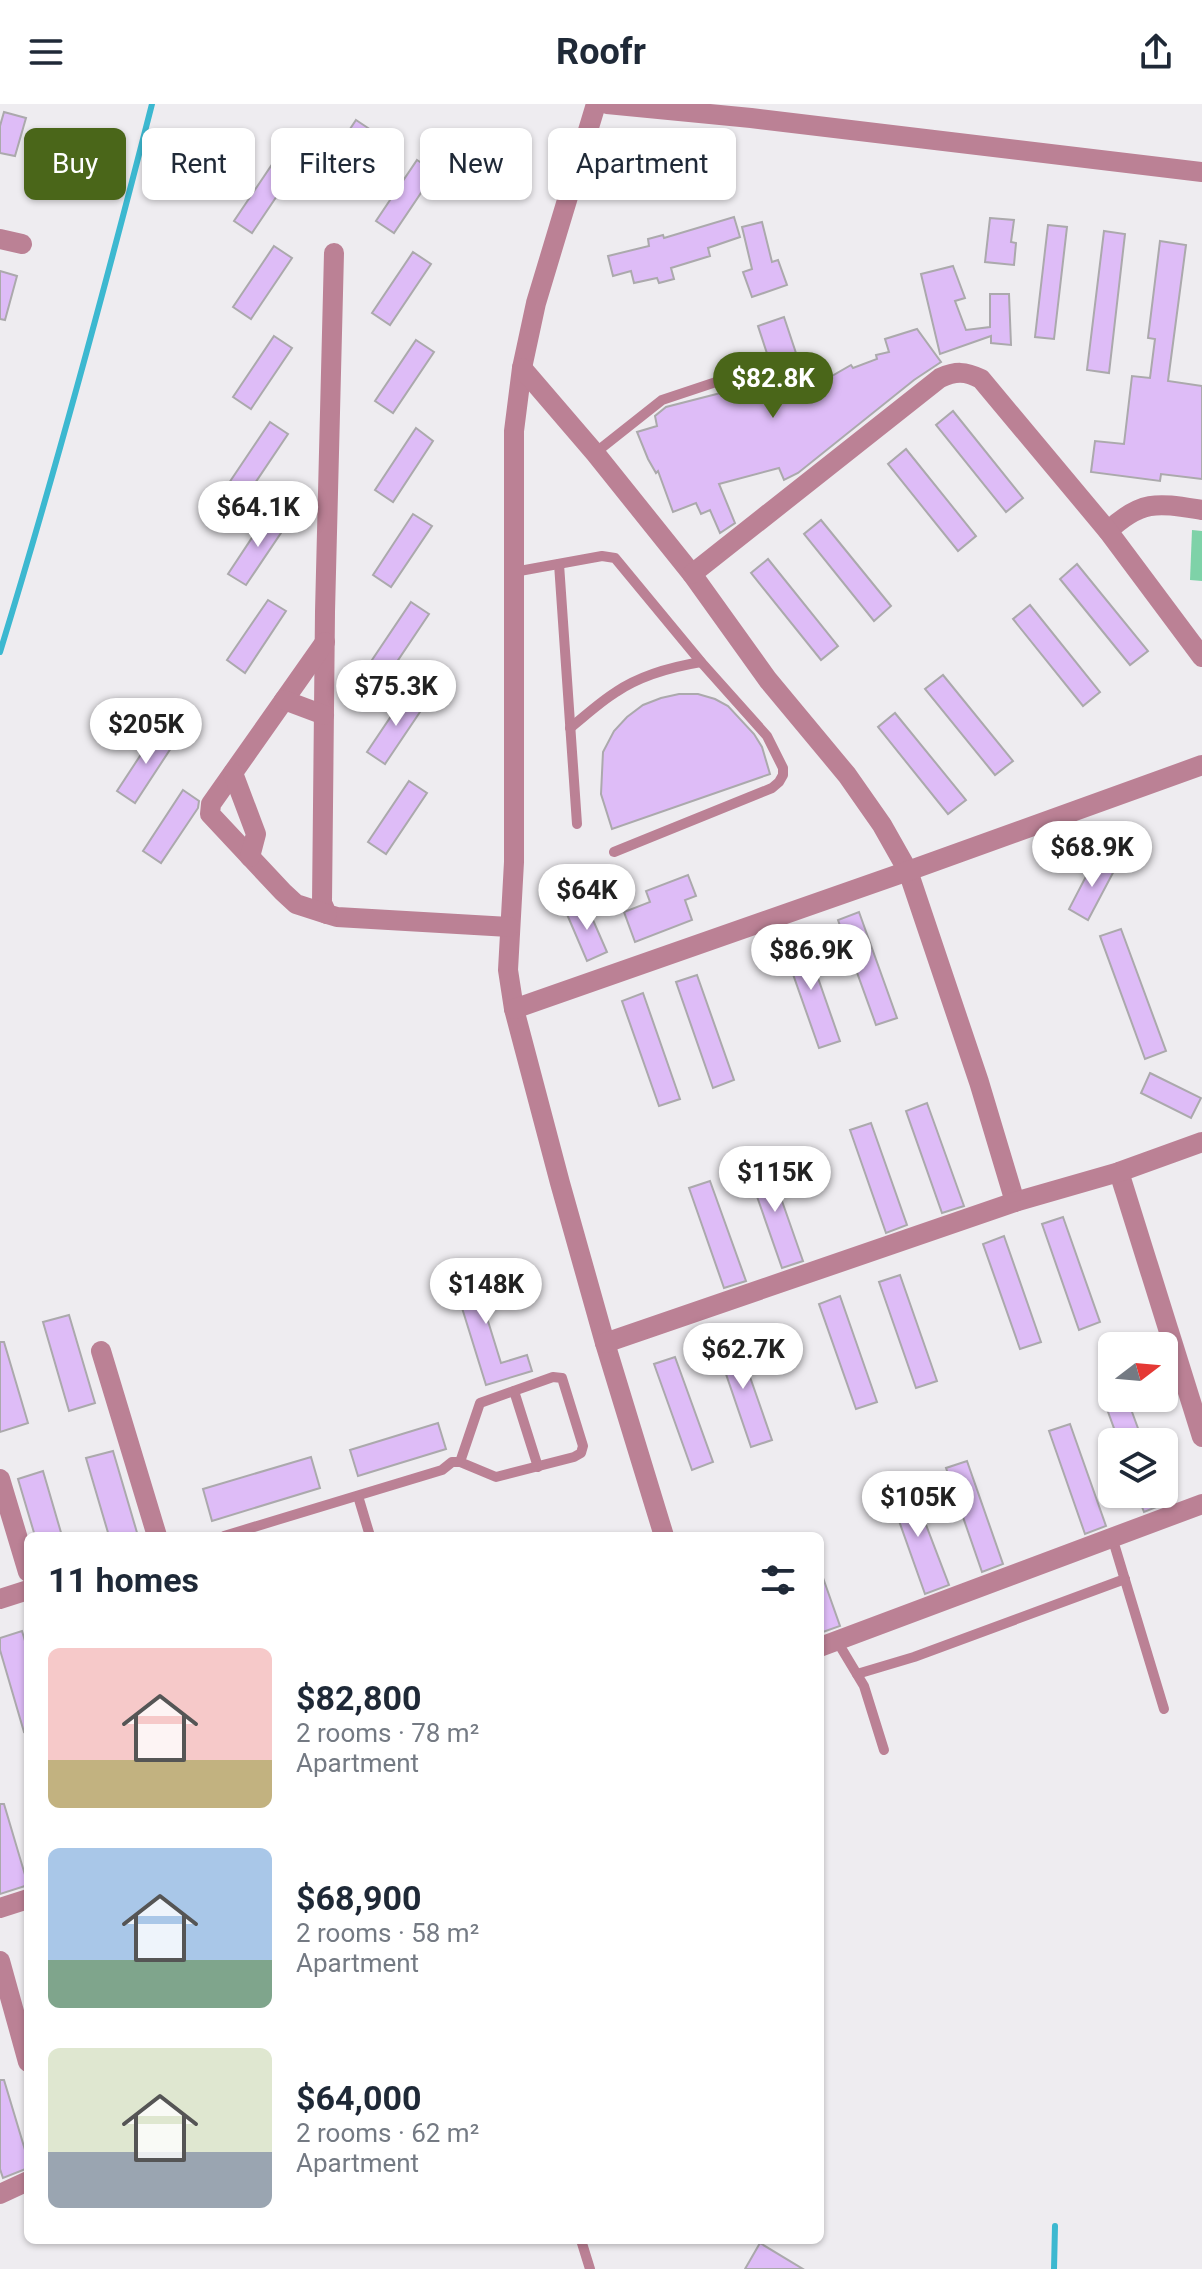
<!DOCTYPE html>
<meta charset="utf-8">
<style>
:root{--surface:#fff;--page:#f2f2f3;--text:#1f2937;--muted:#747a83;--accent:#4a6619}
body{margin:0;font-family:Roboto,sans-serif;background:var(--page);color:var(--text);height:100vh;display:flex;flex-direction:column;font-size:30px;white-space:nowrap}
*{box-sizing:border-box;margin:0}
p{font-size:26px;color:var(--muted)}
.icon{flex:none;width:44px;height:44px;fill:none;stroke:currentColor;stroke-width:2;stroke-linecap:round;stroke-linejoin:round}
.map{position:relative;flex:1;overflow:hidden}
.drawer{position:absolute;left:24px;top:1428px;width:800px;height:712px;display:flex;flex-direction:column;background:var(--surface);border-radius:12px;box-shadow:0 2px 6px #0004}
.drawer>*{flex:none}
.top-card{position:absolute;left:24px;top:24px;width:800px;height:72px;display:flex;gap:16px}
.needle{width:52px;rotate:74deg}
.fabs{position:absolute;left:1098px;top:1228px;display:grid;gap:16px}
.fabs a{display:grid;place-items:center;width:80px;height:80px;border-radius:12px;background:var(--surface);box-shadow:0 2px 6px #0004;font-size:40px}
.price{position:absolute;translate:-50% -68px;padding:0 18px;border-radius:28px;background:#fff;color:#222;font-size:26px;line-height:52px;filter:drop-shadow(0 2px 4px #0008)}
.price::after{content:'';position:absolute;left:50%;top:48px;width:24px;height:18px;margin-left:-12px;background:inherit;clip-path:polygon(0 0,100% 0,50% 100%)}
.price.on{background:var(--accent);color:#fff}
ul{padding:0;list-style:none}
li{display:flex;align-items:center;gap:24px;height:200px;padding:0 24px}
li span{display:grid;place-items:center;flex:none;width:224px;height:160px;border-radius:12px;color:#555}
li>.icon{margin-inline-start:auto}
span .icon{width:96px;height:96px;fill:#fffc;stroke-width:1}
li b{font-size:34px}
h2{display:flex;justify-content:space-between;align-items:center;height:96px;padding:0 24px;font-size:34px}
.chip{padding:0 28px;border-radius:12px;background:var(--surface);box-shadow:0 2px 6px #0004;font-size:28px;line-height:72px}
.chip.on{background:var(--accent);color:#fff}
header{display:flex;justify-content:space-between;align-items:center;height:104px;padding:0 24px;background:var(--surface);font-size:36px;font-weight:700}
.map>svg:first-child{display:block}
.green{fill:#7ed2a8}
.lines{fill:none;stroke-linecap:round;stroke-linejoin:round}
.stream{stroke:#3cb8d0;stroke-width:6}
.building{fill:#debcf7;stroke:#aba9ac;stroke-width:2}
.lane{stroke:#bb8195;stroke-width:10}
.street{stroke:#bb8195;stroke-width:20}
</style>
<header><svg class="icon" aria-label="menu" viewBox="0 0 24 24"><path d="M4 6h16M4 12h16M4 18h16"/></svg>Roofr<svg class="icon" aria-label="share" viewBox="0 0 24 24"><path d="M12 15V3M7 8l5-5 5 5M5 13v7h14v-7"/></svg></header>
<div class="map">
<svg width="1202" height="2165" viewBox="0 0 1202 2165">
<rect width="100%" height="100%" fill="#eeecf0"/>
<path class="green" d="M1192 426 1202 427V477L1190 476Z"/>
<g class="lines">
<g class="stream">
<path d="M0 548C56 366 105 184 152 0"/>
<path d="M1054 2165 1055 2122"/>
</g>
</g>
<g class="building">
<path d="M4 8 26 14 15 52 0 49V22Z"/>
<path d="M356 16 374 28 333 89 315 78Z"/>
<path d="M275 56 293 68 252 129 234 117Z"/>
<path d="M417 56 435 68 394 129 376 117Z"/>
<path d="M734 113 740 133 708 144 710 152 671 164 674 175 659 179 657 174 634 179 631 167 613 172 608 152 649 142 648 135 663 131 664 134Z"/>
<path d="M990 114 1014 116 1011 138 1016 139 1014 161 985 158Z"/>
<path d="M762 118 772 158 778 156 787 181 752 193 743 168 752 165 742 123Z"/>
<path d="M1048 121 1067 123 1054 235 1035 233Z"/>
<path d="M1104 127 1125 130 1109 269 1087 266Z"/>
<path d="M1160 137 1186 141 1168 277 1202 282V375L1161 370 1160 377 1091 368 1095 337 1124 340 1132 272 1150 274 1155 235 1148 234Z"/>
<path d="M274 142 292 154 251 215 233 203Z"/>
<path d="M413 148 431 160 390 221 372 209Z"/>
<path d="M953 162 965 194 955 197 966 226 990 223V190H1009L1011 241 991 239V232L940 250 921 170Z"/>
<path d="M0 167 17 172 5 216 0 215Z"/>
<path d="M784 213 802 267 806 266 810 278 830 273 851 261 853 264 877 255 876 251 889 248 885 235 917 225 941 258 914 276 798 369 784 376 779 364 719 380 735 419 720 429 710 406 701 410 696 399 673 408 658 367 656 369 648 355 637 328 657 322 655 312 666 303 744 283 745 288 776 277 758 222Z"/>
<path d="M274 232 292 244 251 305 233 293Z"/>
<path d="M416 236 434 248 393 309 375 297Z"/>
<path d="M953 307 1023 394 1006 408 936 321Z"/>
<path d="M270 318 288 330 247 391 229 379Z"/>
<path d="M416 324 433 337 393 398 375 386Z"/>
<path d="M906 345 976 432 958 447 888 360Z"/>
<path d="M269 408 287 420 246 481 228 470Z"/>
<path d="M413 410 432 422 391 483 373 471Z"/>
<path d="M821 416 891 502 874 517 804 430Z"/>
<path d="M768 455 838 542 821 556 751 469Z"/>
<path d="M1077 460 1148 547 1130 561 1060 475Z"/>
<path d="M268 496 286 507 245 569 227 556Z"/>
<path d="M411 498 429 510 388 571 370 559Z"/>
<path d="M1030 501 1100 588 1083 602 1013 515Z"/>
<path d="M943 571 1013 657 995 671 925 585Z"/>
<path d="M408 587 426 599 385 660 367 648Z"/>
<path d="M679 590H698L715 595 728 602 754 630 762 643 770 670 612 725 601 690 603 648 614 627 627 613 643 601 661 594Z"/>
<path d="M895 609 966 696 948 710 878 623Z"/>
<path d="M157 626 175 638 135 699 117 687Z"/>
<path d="M409 677 427 689 386 750 368 738Z"/>
<path d="M183 686 199 697 198 704 161 759 143 747Z"/>
<path d="M1095 755 1115 765 1088 816 1069 805Z"/>
<path d="M688 771 696 792 685 796 692 816 635 838 624 808 650 798 646 787Z"/>
<path d="M586 800 607 848 587 857 566 808Z"/>
<path d="M859 808 897 914 876 921 838 816Z"/>
<path d="M1121 825 1166 947 1145 955 1100 832Z"/>
<path d="M803 831 840 937 819 944 782 839Z"/>
<path d="M697 871 734 976 713 984 676 878Z"/>
<path d="M643 889 680 995 659 1002 622 897Z"/>
<path d="M1150 969 1201 994 1191 1014 1141 989Z"/>
<path d="M927 999 964 1102 942 1109 906 1007Z"/>
<path d="M871 1019 907 1121 886 1129 850 1026Z"/>
<path d="M768 1057 803 1157 782 1164 747 1064Z"/>
<path d="M710 1077 746 1177 724 1184 689 1084Z"/>
<path d="M1063 1113 1100 1218 1079 1226 1042 1120Z"/>
<path d="M1004 1132 1041 1238 1020 1245 983 1140Z"/>
<path d="M500 1160 505 1176 478 1185 501 1259 527 1251 532 1267 486 1281 453 1175Z"/>
<path d="M900 1171 937 1277 916 1284 879 1178Z"/>
<path d="M840 1192 877 1298 856 1305 819 1200Z"/>
<path d="M69 1211 95 1299 69 1307 43 1218Z"/>
<path d="M735 1230 772 1336 751 1343 715 1238Z"/>
<path d="M0 1238H4L28 1319 0 1328Z"/>
<path d="M675 1253 713 1358 692 1366 654 1260Z"/>
<path d="M1128 1297 1143 1338H1119L1107 1305Z"/>
<path d="M438 1319 446 1345 358 1372 350 1346Z"/>
<path d="M1070 1320 1106 1422 1085 1430 1049 1327Z"/>
<path d="M113 1347 138 1432H109L86 1354Z"/>
<path d="M311 1353 320 1384 212 1417 203 1385Z"/>
<path d="M967 1357 1003 1460 982 1468 946 1364Z"/>
<path d="M43 1367 62 1432H35L18 1375Z"/>
<path d="M910 1379 949 1481 925 1490 888 1386Z"/>
<path d="M1137 1390H1161L1164 1400 1144 1408Z"/>
<path d="M822 1471 840 1522 820 1529V1472Z"/>
<path d="M22 1527 28 1547V1627L24 1628 0 1546V1534Z"/>
<path d="M0 1700H4L28 1781 0 1790Z"/>
<path d="M0 1976H4L28 2056V2064L3 2074 0 2065Z"/>
<path d="M760 2139 803 2165H745Z"/>
</g>
<g class="lines">
<g class="lane">
<path d="M595 349 662 296 737 271"/>
<path d="M559 460 577 720"/>
<path d="M514 468 602 452 615 454 701 558 767 632 783 664V671L779 678 772 684 614 748"/>
<path d="M570 624C585 612 600 598 616 588 641 571 671 563 701 558"/>
<path d="M514 1287 538 1363"/>
<path d="M358 1392 370 1432"/>
<path d="M224 1432 442 1366 452 1358H460L496 1373 574 1353 581 1349 583 1342 562 1274 553 1273 480 1299 460 1358"/>
<path d="M1112 1433 1164 1605"/>
<path d="M837 1537 864 1582 884 1646"/>
<path d="M857 1570 914 1553 1125 1475"/>
<path d="M581 2136 590 2165"/>
</g>
<g class="street">
<path d="M596 0 536 199 522 264 514 327V758L508 866 514 905 560 1079 605 1239 664 1432"/>
<path d="M607 0 751 14 1202 68"/>
<path d="M0 135 22 140"/>
<path d="M334 149 325 508 322 799 327 810 337 813 509 823"/>
<path d="M522 264 595 349 692 470 768 576 847 671 882 721 908 767 979 978 1015 1098"/>
<path d="M1108 427C1142 395 1158 399 1202 406"/>
<path d="M692 470 940 274C956 267 965 267 981 275L1108 427 1202 553"/>
<path d="M325 538 211 700 210 710 283 788 296 800 327 810"/>
<path d="M284 596 324 611"/>
<path d="M233 669 256 730 250 753"/>
<path d="M514 905 908 767 1202 661"/>
<path d="M1119 1068 1202 1333"/>
<path d="M605 1239 1015 1098 1119 1068 1202 1038"/>
<path d="M101 1247 157 1432"/>
<path d="M0 1375 28 1468"/>
<path d="M0 1495 28 1486"/>
<path d="M820 1543 1202 1400"/>
<path d="M0 1804 28 1795"/>
<path d="M0 1857 28 1958"/>
<path d="M0 2090 28 2077"/>
</g>
</g>
</svg>
<div class="fabs">
<a><svg class="needle" viewBox="-14 -14 28 28"><path d="M0-13l5 13h-10z" fill="#e53935"/><path d="M0 13l5-13h-10z" fill="#747a83"/></svg></a>
<a><svg class="icon" aria-label="layers" viewBox="0 0 24 24"><path d="M12 4l9 5-9 5-9-5zM3 14l9 5 9-5"/></svg></a>
</div>
<b class="price on" style="left:773px;top:316px">$82.8K</b>
<b class="price" style="left:258px;top:445px">$64.1K</b>
<b class="price" style="left:396px;top:624px">$75.3K</b>
<b class="price" style="left:146px;top:662px">$205K</b>
<b class="price" style="left:1092px;top:785px">$68.9K</b>
<b class="price" style="left:587px;top:828px">$64K</b>
<b class="price" style="left:811px;top:888px">$86.9K</b>
<b class="price" style="left:775px;top:1110px">$115K</b>
<b class="price" style="left:486px;top:1222px">$148K</b>
<b class="price" style="left:743px;top:1287px">$62.7K</b>
<b class="price" style="left:918px;top:1435px">$105K</b>
<div class="top-card">
<a class="chip on">Buy</a>
<a class="chip">Rent</a>
<a class="chip">Filters</a>
<a class="chip">New</a>
<a class="chip">Apartment</a>
</div>
<section class="drawer">
<h2>11 homes<svg class="icon" aria-label="filters" viewBox="0 0 24 24"><path d="M4 7h16M4 17h16"/><circle cx="9" cy="7" r="2"/><circle cx="15" cy="17" r="2"/></svg></h2>
<ul>
<li><span style="background:linear-gradient(#f6c9c9 70%,#c2b280 0)"><svg class="icon" aria-label="home" viewBox="0 0 24 24"><path d="M3 11l9-7 9 7M6 9v11h12V9"/></svg></span><div><b>$82,800</b><p>2 rooms · 78 m²</p><p>Apartment</p></div></li>
<li><span style="background:linear-gradient(#a9c7e8 70%,#7fa58c 0)"><svg class="icon" aria-label="home" viewBox="0 0 24 24"><path d="M3 11l9-7 9 7M6 9v11h12V9"/></svg></span><div><b>$68,900</b><p>2 rooms · 58 m²</p><p>Apartment</p></div></li>
<li><span style="background:linear-gradient(#dfe7d0 65%,#9aa5b1 0)"><svg class="icon" aria-label="home" viewBox="0 0 24 24"><path d="M3 11l9-7 9 7M6 9v11h12V9"/></svg></span><div><b>$64,000</b><p>2 rooms · 62 m²</p><p>Apartment</p></div></li>
</ul>
</section>
</div>
